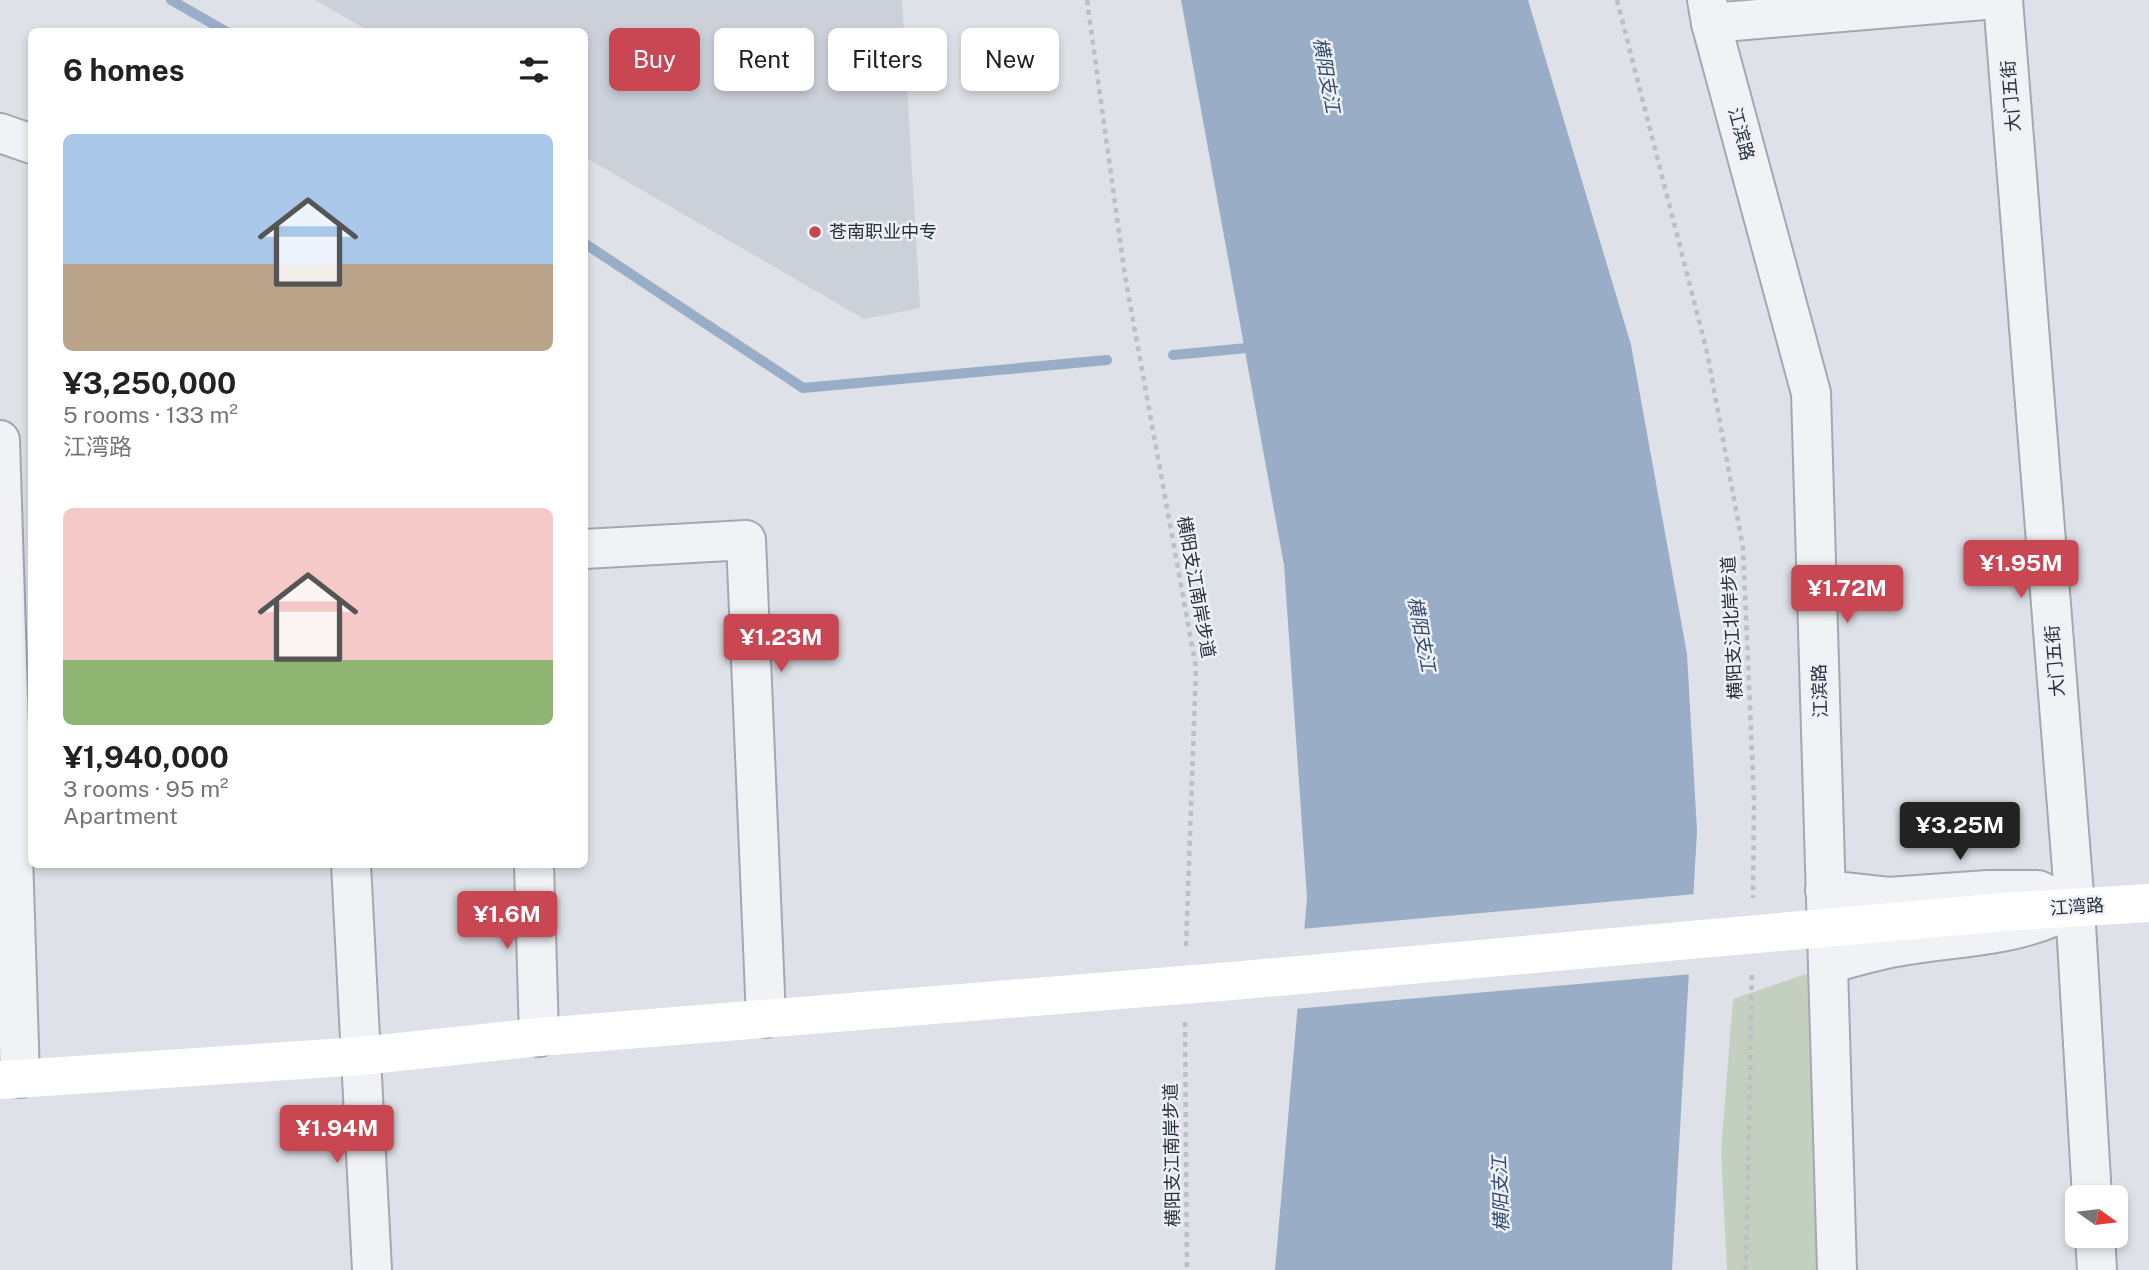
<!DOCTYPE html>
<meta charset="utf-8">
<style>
:root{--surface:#fff;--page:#f2f2f2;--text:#222;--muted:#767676;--accent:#c94653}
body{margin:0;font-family:"Public Sans","Noto Sans SC",sans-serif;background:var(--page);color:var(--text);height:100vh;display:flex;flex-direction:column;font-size:26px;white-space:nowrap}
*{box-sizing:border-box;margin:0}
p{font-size:23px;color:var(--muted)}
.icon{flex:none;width:38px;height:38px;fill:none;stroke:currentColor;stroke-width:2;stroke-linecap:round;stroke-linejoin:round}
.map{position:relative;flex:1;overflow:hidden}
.sheet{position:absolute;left:28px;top:28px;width:560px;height:840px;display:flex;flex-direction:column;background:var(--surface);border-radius:10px;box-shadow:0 4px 10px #0003}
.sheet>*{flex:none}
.banner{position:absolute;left:609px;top:28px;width:665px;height:63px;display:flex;gap:14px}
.needle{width:46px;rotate:104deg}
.buttons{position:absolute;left:2065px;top:1185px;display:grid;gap:14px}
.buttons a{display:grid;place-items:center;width:63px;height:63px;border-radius:10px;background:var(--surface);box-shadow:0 4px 10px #0003;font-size:35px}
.price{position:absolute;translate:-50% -60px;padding:0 16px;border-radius:7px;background:var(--accent);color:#fff;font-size:23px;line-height:46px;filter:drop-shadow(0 2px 4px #0008)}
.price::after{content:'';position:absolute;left:50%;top:42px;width:21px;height:16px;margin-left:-10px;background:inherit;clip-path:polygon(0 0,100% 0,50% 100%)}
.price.current{background:#222;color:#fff}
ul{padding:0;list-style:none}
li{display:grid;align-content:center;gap:14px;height:371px;padding:0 35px}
li span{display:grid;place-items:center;height:217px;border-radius:10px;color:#555}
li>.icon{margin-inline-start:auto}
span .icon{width:126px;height:126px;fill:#fffc;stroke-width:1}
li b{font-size:30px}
h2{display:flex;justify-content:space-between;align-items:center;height:84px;padding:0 35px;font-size:30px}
.tag{padding:0 24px;border-radius:10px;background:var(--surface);box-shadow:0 4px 10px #0003;font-size:24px;line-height:63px}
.tag.current{background:var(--accent);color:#fff}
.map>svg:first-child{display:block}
.built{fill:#ccd0d9}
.green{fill:#c3d0bf}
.water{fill:#99adc6}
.pier{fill:#dee1e7}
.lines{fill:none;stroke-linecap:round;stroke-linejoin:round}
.stream{stroke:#99adc6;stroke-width:10}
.minor-casing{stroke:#a3a8b1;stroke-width:42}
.tertiary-casing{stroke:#a3a8b1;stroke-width:42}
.path{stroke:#bcbfc5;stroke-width:4.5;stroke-dasharray:5 5;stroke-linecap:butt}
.minor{stroke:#f0f2f5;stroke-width:38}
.tertiary{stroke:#f0f2f5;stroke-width:38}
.secondary{stroke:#fff;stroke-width:38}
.secondary-bridge{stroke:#fff;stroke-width:38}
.poi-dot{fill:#c94653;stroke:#edf0f5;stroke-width:2.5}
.labels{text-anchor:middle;stroke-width:5;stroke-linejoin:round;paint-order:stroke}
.street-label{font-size:18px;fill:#272e3d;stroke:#edf0f5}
.poi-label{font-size:18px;fill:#272e3d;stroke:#edf0f5;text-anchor:start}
.water-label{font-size:19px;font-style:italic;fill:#334b6f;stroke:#edf0f5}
</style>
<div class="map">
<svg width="2149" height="1270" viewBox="0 0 2149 1270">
<rect width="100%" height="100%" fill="#dee1e7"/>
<path class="built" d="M315 0H902L920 308 864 319 585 157 584 32 369 31Z"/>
<path class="green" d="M1812 972 1829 1270H1727L1721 1152 1733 999Z"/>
<path class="water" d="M1181 0H1528L1631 345 1687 654 1697 831 1672 1270H1275L1307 898 1284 565Z"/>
<path class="pier" d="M1696 894 1692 974 1294 1009 1301 929Z"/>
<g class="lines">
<g class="stream">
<path d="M171 0 227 32"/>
<path d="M584 243 803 388 1107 360"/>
<path d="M1173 355 1257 347"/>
</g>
<g class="minor-casing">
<g id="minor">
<path d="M2003 0 2075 907 2092 1197"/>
<path d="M1711 23 1984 0"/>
<path d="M0 133 32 144"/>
<path d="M0 440 20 1078"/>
<path d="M584 549 746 540 766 1018"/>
<path d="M351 864 372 1270"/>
<path d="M534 864 539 1037"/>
<path d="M1825 890 1889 897 1988 890H2038L2075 907"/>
<path d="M1828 964C1850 958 1873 951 1896 947 1947 937 2002 938 2050 918"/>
<path d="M2095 1236 2097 1270"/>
</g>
</g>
<g class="tertiary-casing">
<path id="tertiary" d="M1707 0 1711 23 1811 393 1837 1270"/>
</g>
<g class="path">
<path d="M1087 0 1125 276 1196 668 1186 947"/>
<path d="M1617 0 1707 352 1743 548 1754 799 1753 898"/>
<path d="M1185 1022 1187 1270"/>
<path d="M1746 1270 1752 973"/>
</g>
<use href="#minor" class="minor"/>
<use href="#tertiary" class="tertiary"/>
<g class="secondary">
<path d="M2004 912 2149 903"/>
<path d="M0 1080 361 1056 539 1037 1232 981"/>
</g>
<path class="secondary-bridge" d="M1232 981 2004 912"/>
</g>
<circle class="poi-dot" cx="815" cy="232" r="7"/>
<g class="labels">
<g class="street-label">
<text transform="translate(2011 96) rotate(-95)" y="6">大门五街</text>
<text transform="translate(1741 134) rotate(75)" y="6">江滨路</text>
<text transform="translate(1196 587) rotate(80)" y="6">横阳支江南岸步道</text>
<text transform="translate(1732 628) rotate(-93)" y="6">横阳支江北岸步道</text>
<text transform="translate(2055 661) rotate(-95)" y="6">大门五街</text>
<text transform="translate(1820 691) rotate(-92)" y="6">江滨路</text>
<text transform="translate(2077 907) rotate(-4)" y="6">江湾路</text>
<text transform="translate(1172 1155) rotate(-91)" y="6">横阳支江南岸步道</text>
</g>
<g class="poi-label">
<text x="829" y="238">苍南职业中专</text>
</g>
<g class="water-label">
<text transform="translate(1327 75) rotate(80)" y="7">横阳支江</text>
<text transform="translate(1422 634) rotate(79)" y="7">横阳支江</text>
<text transform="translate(1500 1194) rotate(-92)" y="7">横阳支江</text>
</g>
</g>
</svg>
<div class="buttons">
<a><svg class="needle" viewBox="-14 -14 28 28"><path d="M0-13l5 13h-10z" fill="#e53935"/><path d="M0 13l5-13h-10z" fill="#767676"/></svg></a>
</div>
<b class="price" style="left:2021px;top:600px">¥1.95M</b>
<b class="price" style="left:1847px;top:625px">¥1.72M</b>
<b class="price" style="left:781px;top:674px">¥1.23M</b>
<b class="price current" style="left:1960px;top:862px">¥3.25M</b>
<b class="price" style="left:507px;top:951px">¥1.6M</b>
<b class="price" style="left:337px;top:1165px">¥1.94M</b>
<div class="banner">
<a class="tag current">Buy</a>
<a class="tag">Rent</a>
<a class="tag">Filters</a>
<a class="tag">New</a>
</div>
<section class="sheet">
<h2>6 homes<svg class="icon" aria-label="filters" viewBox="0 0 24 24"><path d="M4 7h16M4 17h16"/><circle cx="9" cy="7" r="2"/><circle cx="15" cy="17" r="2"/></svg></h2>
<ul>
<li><span style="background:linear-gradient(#a9c7e8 60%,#b9a48a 0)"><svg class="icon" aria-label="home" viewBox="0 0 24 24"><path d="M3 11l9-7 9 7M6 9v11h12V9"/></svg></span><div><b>¥3,250,000</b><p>5 rooms · 133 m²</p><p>江湾路</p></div></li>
<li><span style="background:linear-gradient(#f6c9c9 70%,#8fb573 0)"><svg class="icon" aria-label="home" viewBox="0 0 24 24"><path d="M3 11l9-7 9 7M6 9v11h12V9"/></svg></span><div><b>¥1,940,000</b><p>3 rooms · 95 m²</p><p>Apartment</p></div></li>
</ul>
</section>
</div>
